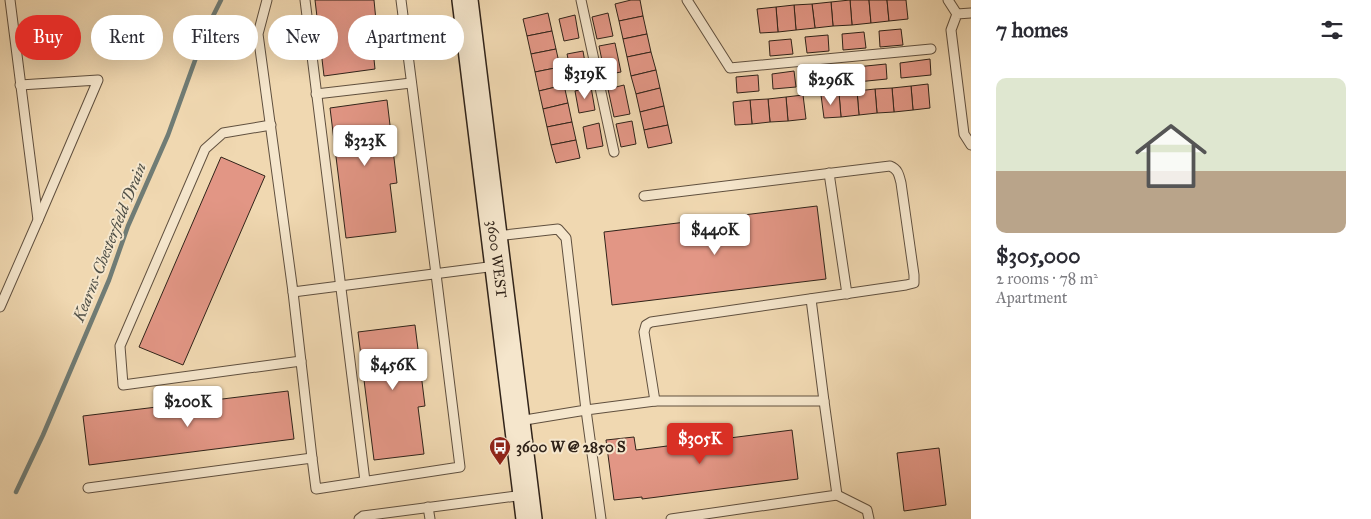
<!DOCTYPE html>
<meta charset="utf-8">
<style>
:root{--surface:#fff;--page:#f2f2f3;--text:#2b2b33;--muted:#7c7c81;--line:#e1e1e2;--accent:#d93025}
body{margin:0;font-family:"IM FELL Great Primer",serif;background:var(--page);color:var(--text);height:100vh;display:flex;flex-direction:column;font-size:19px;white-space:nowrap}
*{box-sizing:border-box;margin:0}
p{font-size:16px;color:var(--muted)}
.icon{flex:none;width:28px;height:28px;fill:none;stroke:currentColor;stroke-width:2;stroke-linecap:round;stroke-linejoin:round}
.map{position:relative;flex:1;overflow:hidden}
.sheet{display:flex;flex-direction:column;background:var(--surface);width:400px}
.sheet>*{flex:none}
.banner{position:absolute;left:15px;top:15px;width:475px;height:45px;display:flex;gap:10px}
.price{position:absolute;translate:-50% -42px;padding:0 11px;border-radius:5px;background:#fff;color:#222;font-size:16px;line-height:32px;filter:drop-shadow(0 1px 2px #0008)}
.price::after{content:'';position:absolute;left:50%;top:30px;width:15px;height:11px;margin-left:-8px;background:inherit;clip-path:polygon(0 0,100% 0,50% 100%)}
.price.selected{background:var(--accent);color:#fff}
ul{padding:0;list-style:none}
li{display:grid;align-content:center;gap:10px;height:265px;padding:0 25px}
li+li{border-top:1px solid var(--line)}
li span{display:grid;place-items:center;height:155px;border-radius:10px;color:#555}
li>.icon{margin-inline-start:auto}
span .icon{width:90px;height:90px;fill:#fffc;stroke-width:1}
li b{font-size:21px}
h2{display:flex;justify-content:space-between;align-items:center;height:60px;padding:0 25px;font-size:21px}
.tag{padding:0 18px;border-radius:22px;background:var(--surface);box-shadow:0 5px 20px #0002;font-size:18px;line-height:45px}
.tag.selected{background:var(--accent);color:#fff}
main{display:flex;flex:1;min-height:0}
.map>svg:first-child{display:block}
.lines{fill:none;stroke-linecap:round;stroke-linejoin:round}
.stream{stroke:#707c75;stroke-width:4.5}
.building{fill:#e29685;stroke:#302319}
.lane-casing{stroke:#60503f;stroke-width:11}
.secondary-casing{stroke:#302319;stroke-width:28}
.lane{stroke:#f5e6cc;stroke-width:9}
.secondary{stroke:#f5e6cc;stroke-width:25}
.labels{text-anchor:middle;stroke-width:4;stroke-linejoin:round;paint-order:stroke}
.street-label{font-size:15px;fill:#302319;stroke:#f5e6cc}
.poi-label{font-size:15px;font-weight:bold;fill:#302319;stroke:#f5e6cc;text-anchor:start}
.water-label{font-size:16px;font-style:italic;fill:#505047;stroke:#f5e6cc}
</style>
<main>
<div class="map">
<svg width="971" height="519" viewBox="0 0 971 519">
<rect width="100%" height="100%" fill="#f0d8b1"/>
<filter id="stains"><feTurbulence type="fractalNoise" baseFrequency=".004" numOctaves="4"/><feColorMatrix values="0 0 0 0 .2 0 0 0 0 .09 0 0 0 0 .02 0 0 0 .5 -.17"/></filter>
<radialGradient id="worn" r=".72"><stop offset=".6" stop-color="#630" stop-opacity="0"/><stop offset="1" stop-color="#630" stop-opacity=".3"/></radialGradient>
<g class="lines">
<path class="stream" d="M16 492 43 435 109 280 128 226 168 135 206 30 221 0"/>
</g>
<g class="building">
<path d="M315 0H374L376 21H370L375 69 324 76Z"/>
<path d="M631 0H640L643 16 619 21 615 4Z"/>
<path d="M850 0H869L871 23 852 25Z"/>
<path d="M850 0 852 25 833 26 831 2Z"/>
<path d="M869 0H887L889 21 871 23Z"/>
<path d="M887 0H906L908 19 889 21Z"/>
<path d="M831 2 833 26 815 28 812 4Z"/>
<path d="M812 4 815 28 796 30 794 5Z"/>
<path d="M794 5 796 30 778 32 776 7Z"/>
<path d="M776 7 778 32 760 33 757 9Z"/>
<path d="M548 13 552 31 527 36 523 19Z"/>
<path d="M608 13 613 36 597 39 592 17Z"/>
<path d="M575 15 579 38 564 41 559 19Z"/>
<path d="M643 16 647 34 623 39 619 21Z"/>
<path d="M901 29 903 45 880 47 879 31Z"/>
<path d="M552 31 556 49 531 54 527 36Z"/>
<path d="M864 32 866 48 843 50 842 34Z"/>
<path d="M647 34 651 52 627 57 623 39Z"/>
<path d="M828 35 829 51 807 53 805 37Z"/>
<path d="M791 39 793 54 770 56 769 41Z"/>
<path d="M615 43 621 72 605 75 599 46Z"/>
<path d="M556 49 560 67 535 72 531 54Z"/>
<path d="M583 51 587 74 572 77 567 54Z"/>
<path d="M651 52 656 70 631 76 627 57Z"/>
<path d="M930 59 931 75 901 78 900 63Z"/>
<path d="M886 64 887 79 857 82 856 67Z"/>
<path d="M560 67 564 85 539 91 535 72Z"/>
<path d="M849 67 851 83 828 85 827 69Z"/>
<path d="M656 70 660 88 636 94 631 76Z"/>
<path d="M794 71 796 87 773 89 772 74Z"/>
<path d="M758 75 759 91 737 93 736 77Z"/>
<path d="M928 84 930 108 913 110 911 86Z"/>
<path d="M564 85 568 103 543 109 539 91Z"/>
<path d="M624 85 630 114 614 117 608 89Z"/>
<path d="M911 86 913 110 894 112 892 88Z"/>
<path d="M591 87 595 110 579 113 575 91Z"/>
<path d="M660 88 664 106 640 112 636 94Z"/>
<path d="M892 88 894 112 877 113 875 89Z"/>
<path d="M875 89 877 113 859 115 857 91Z"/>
<path d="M857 91 859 115 841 117 839 93Z"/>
<path d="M839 93 841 117 824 118 821 95Z"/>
<path d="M803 95 806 119 788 121 786 97Z"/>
<path d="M786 97 788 121 770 122 768 99Z"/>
<path d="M768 99 770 122 752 124 750 100Z"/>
<path d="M387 100 397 183 390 184 396 232 346 238 330 108Z"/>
<path d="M750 100 752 124 735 125 733 102Z"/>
<path d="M568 103 572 122 547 127 543 109Z"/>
<path d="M664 106 668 125 644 130 640 112Z"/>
<path d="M632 121 636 144 621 147 616 124Z"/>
<path d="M572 122 576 140 551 145 547 127Z"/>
<path d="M599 123 603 146 587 149 583 127Z"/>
<path d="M668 125 672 143 648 148 644 130Z"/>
<path d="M576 140 580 158 556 163 551 145Z"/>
<path d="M221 157 265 176 183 365 139 347Z"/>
<path d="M817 206 826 279 612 305 604 232Z"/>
<path d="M415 325 425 406 418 407 424 454 374 460 358 332Z"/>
<path d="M288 391 294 439 89 465 83 416Z"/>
<path d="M792 430 798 479 642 499V497L614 500 606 440 634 437 636 450Z"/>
<path d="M939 448 946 505 904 511 897 453Z"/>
</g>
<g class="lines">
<g class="lane-casing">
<g id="lane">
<path d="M267 0 258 34 293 292 496 266"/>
<path d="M305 0 365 481"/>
<path d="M581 0 614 152"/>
<path d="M687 0 730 68 931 49"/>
<path d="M948 0 957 14"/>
<path d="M971 13 957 14 951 30 964 134 971 145"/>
<path d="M20 85 98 80 38 220"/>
<path d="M316 94 411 83"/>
<path d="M271 125 223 133 205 149 120 346 123 385 301 361"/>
<path d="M829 173 847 294"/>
<path d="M644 196 890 166C898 169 899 175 901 183L914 275V283L906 285 651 322 646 325 644 332 655 401"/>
<path d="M496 236 558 229 566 238 586 410 519 421"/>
<path d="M293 292 312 458"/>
<path d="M811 299 824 401"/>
<path d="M0 307 38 220 10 0"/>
<path d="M88 488 312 458 316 489 460 467 436 274 401 0"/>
<path d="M837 495 867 510 869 519"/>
<path d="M428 507 430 519"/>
<path d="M359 519 363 516 524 495"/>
<path d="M601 519 586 410 655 401H824L837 495 671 519"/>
</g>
</g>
<g class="secondary-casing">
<g id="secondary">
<path id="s1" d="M465 0 529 519"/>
</g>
</g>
<use href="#lane" class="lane"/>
<use href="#secondary" class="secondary"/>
</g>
<defs>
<g id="bus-pin" transform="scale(1.125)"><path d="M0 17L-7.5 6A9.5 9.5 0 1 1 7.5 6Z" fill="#8f2418" stroke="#f5e6cc"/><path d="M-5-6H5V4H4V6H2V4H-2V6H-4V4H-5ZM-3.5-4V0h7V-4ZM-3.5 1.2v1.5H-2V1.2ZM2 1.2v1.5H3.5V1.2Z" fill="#fff"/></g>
</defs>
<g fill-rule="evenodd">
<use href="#bus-pin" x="500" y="447"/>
</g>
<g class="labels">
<g class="street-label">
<text dy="5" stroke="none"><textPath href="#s1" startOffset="261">3600 WEST</textPath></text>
</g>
<g class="poi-label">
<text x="516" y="452">3600 W @ 2850 S</text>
</g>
<g class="water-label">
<text transform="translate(109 242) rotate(-68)" y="6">Kearns-Chesterfield Drain</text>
</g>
</g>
<rect width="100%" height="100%" filter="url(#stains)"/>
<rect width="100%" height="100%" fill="url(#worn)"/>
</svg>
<b class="price" style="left:585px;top:100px">$319K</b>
<b class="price" style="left:831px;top:106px">$296K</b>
<b class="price" style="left:365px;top:167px">$323K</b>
<b class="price" style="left:715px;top:256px">$440K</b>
<b class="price" style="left:393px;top:391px">$456K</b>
<b class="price" style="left:188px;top:428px">$200K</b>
<b class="price selected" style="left:700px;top:465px">$305K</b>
<div class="banner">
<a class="tag selected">Buy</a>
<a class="tag">Rent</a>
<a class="tag">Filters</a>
<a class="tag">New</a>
<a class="tag">Apartment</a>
</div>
</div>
<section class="sheet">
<h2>7 homes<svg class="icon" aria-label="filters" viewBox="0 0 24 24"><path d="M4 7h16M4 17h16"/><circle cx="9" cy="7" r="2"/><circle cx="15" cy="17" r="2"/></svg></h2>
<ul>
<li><span style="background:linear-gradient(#dfe7d0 60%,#b9a48a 0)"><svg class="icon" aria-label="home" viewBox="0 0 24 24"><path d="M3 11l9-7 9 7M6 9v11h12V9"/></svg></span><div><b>$305,000</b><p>2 rooms · 78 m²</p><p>Apartment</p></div></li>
</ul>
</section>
</main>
